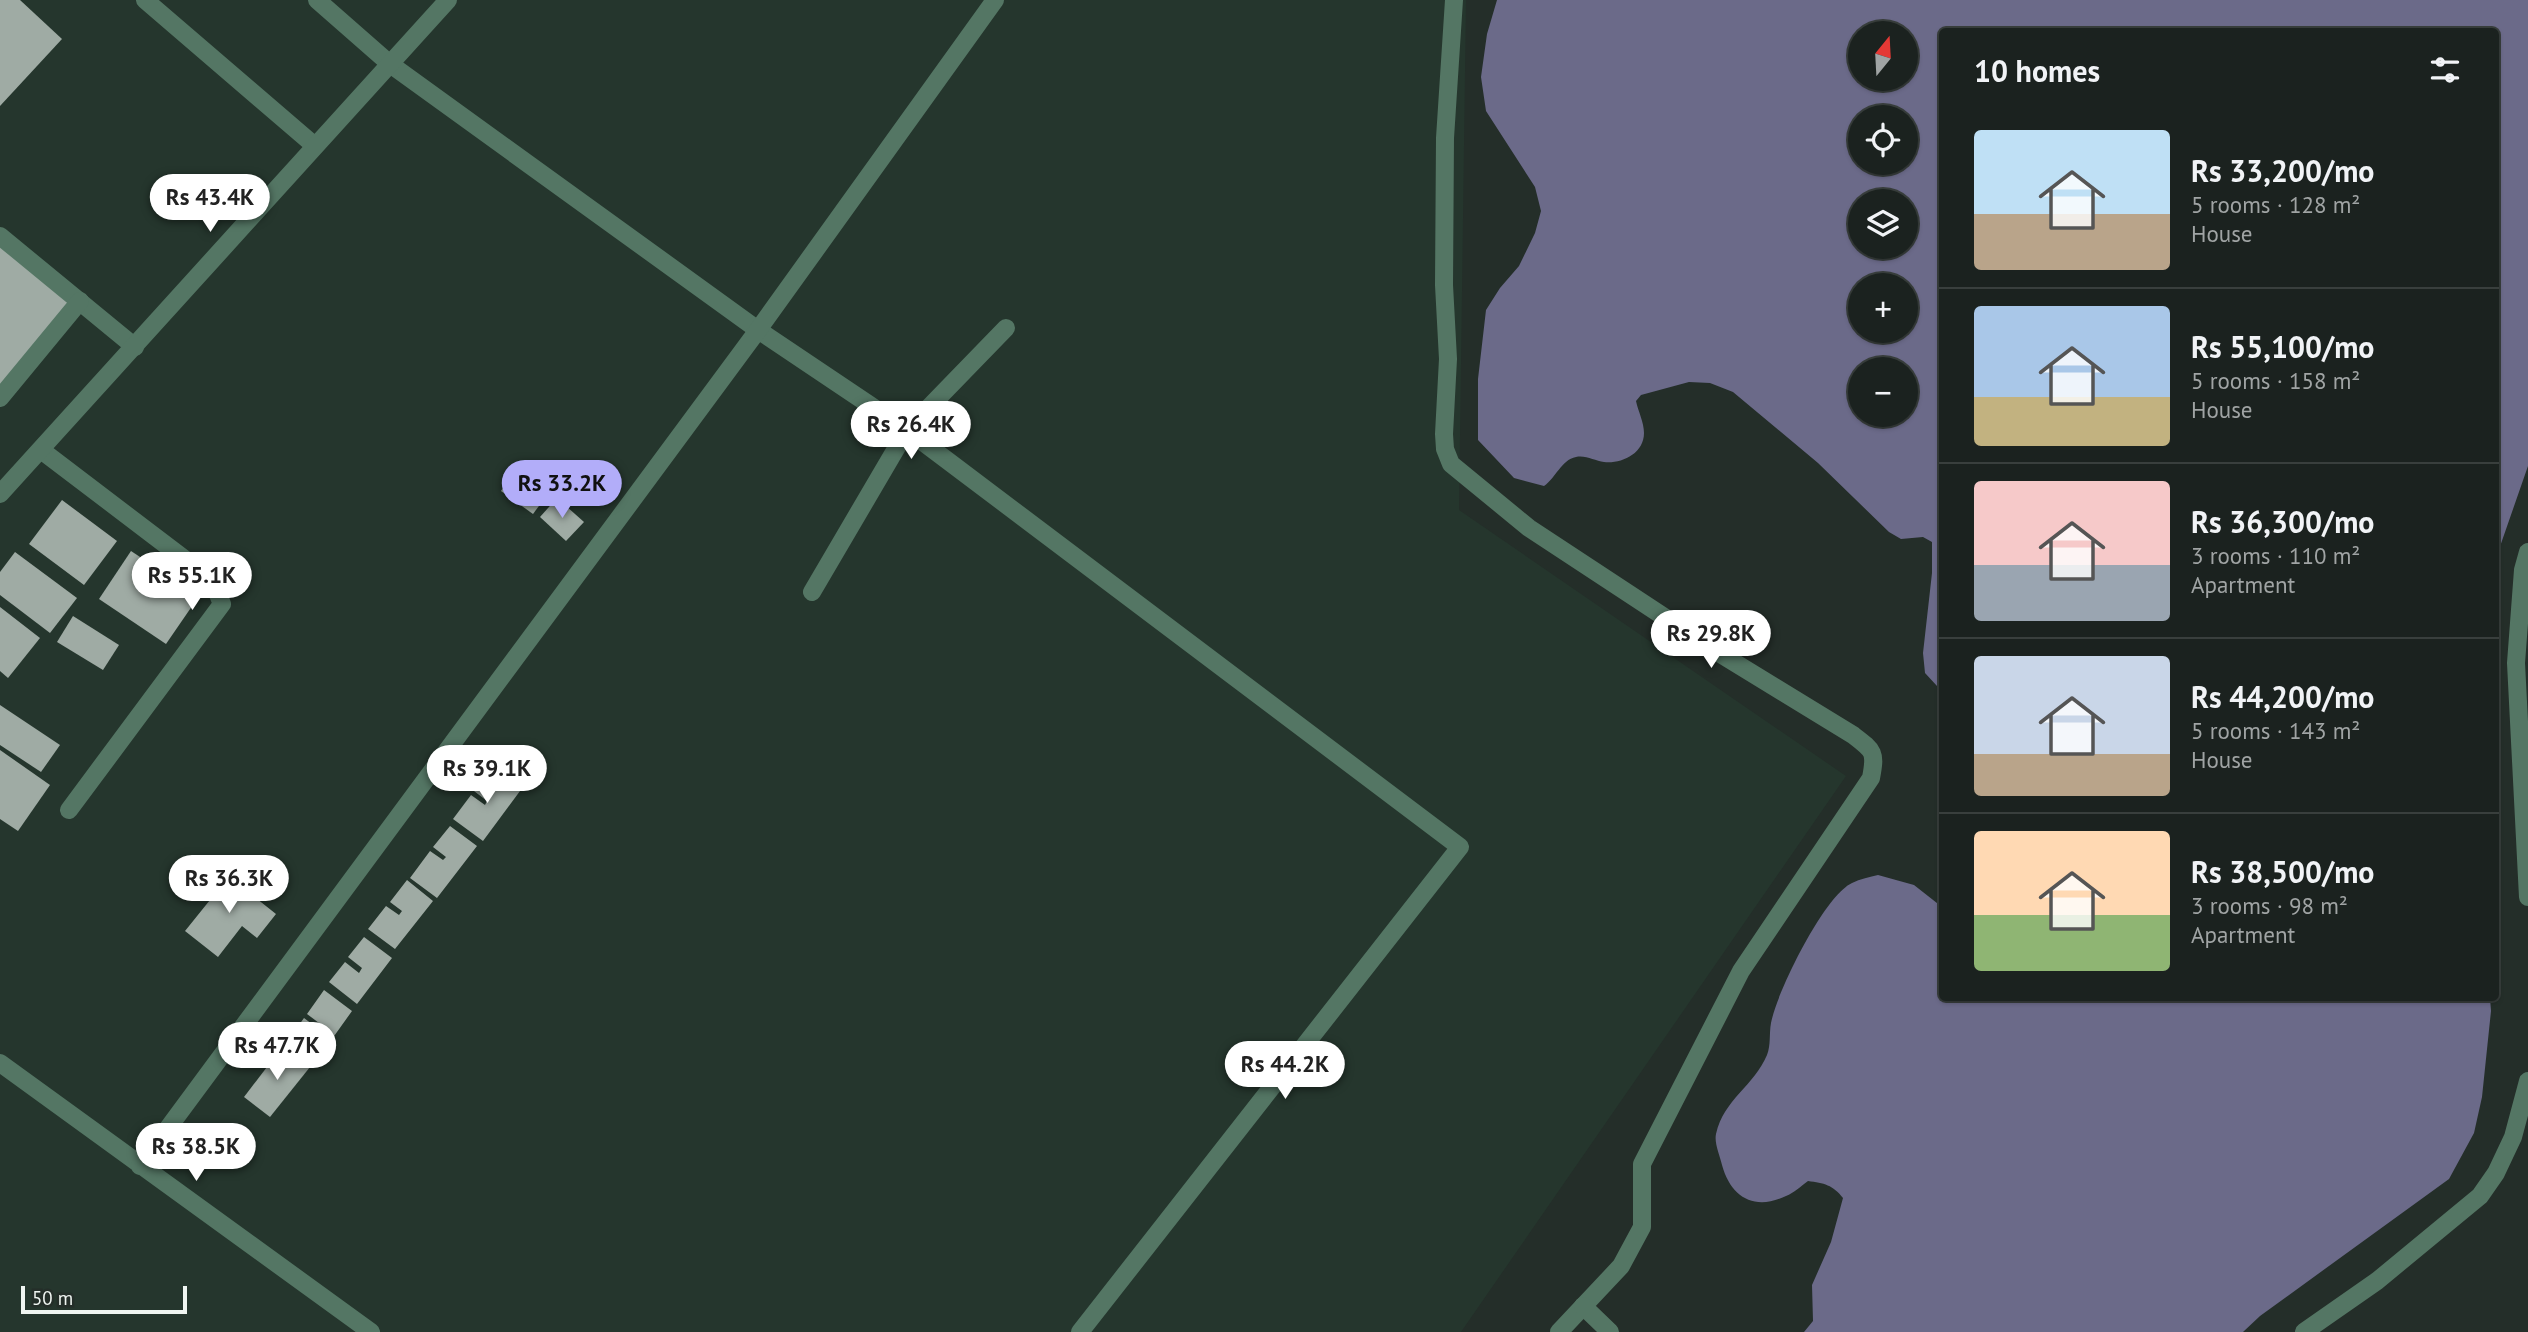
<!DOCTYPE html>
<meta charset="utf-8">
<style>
:root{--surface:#1b221f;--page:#282f2c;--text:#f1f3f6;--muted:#a0a4a4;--line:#393f3d;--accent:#b2adf9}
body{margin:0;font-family:"PT Sans",sans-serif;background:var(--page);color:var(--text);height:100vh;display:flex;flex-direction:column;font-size:26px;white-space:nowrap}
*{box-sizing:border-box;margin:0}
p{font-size:23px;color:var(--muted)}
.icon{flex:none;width:38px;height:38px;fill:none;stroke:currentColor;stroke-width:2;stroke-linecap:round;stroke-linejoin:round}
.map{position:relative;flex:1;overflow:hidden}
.sheet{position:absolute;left:1939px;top:28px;width:560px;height:973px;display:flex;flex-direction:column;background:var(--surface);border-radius:7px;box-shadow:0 2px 5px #0004,0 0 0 2px var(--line)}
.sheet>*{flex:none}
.needle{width:46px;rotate:18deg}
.tools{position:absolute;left:1848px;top:21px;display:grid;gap:14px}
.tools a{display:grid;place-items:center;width:70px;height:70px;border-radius:50%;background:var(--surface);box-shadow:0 2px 5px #0004,0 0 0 2px var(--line);font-size:35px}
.scale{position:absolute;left:21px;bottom:18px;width:166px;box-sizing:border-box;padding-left:7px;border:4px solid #eff5f1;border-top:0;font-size:19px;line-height:24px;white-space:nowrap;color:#eff5f1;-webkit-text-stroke:5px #242e29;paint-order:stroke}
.price{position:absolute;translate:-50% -60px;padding:0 16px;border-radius:24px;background:#fff;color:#222;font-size:23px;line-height:46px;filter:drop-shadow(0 2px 4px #0008)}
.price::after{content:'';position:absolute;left:50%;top:42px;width:21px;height:16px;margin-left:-10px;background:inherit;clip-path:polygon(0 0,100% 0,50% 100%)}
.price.on{background:var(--accent);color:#111}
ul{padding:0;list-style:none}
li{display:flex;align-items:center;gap:21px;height:175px;padding:0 35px}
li+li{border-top:2px solid var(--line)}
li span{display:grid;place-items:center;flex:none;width:196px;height:140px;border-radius:7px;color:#555}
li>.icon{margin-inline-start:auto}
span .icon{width:84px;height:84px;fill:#fffc;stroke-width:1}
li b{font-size:30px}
h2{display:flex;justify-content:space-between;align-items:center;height:84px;padding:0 35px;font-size:30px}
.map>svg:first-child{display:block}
.built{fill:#25362d}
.water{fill:#6b6a89;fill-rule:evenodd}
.building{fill:#9faba4}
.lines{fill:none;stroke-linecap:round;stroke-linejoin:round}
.minor{stroke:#547664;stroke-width:18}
</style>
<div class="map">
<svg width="2528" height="1332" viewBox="0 0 2528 1332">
<rect width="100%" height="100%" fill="#242e29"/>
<path class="built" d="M0 0H1466L1459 510 1846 776 1461 1332H0Z"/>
<g class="water">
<path d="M1497 0H2528V466L2496 558V32H1942V687L1937 686 1925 673 1923 653 1932 573V542L1923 537 1901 539 1889 532 1818 463 1733 392 1710 383 1689 382 1641 395 1636 401C1638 411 1644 422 1644 433 1644 454 1621 464 1604 462 1595 461 1586 455 1576 457 1561 460 1556 478 1544 486L1514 478 1478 440V379L1486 310 1500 288 1519 266 1535 233 1541 211 1535 187 1486 111 1481 77 1487 34ZM1860 33H1906V79H1860ZM1860 117H1906V163H1860ZM1860 201H1906V247H1860ZM1860 285H1906V331H1860ZM1860 369H1906V415H1860Z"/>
<path d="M1878 875 1914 885 1942 907V998H2490L2491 1011 2482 1097 2474 1133 2449 1179 2260 1316 2243 1332H1804L1813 1321 1812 1285 1831 1242 1843 1198C1833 1185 1824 1183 1808 1181 1801 1186 1794 1193 1786 1196 1755 1211 1731 1198 1722 1165 1720 1156 1714 1143 1716 1134 1724 1099 1754 1086 1767 1055 1771 1045 1769 1034 1771 1023 1777 992 1824 896 1852 883 1860 879 1870 877 1878 875Z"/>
</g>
<g class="building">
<path d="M0 0H20L62 39 0 106Z"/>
<path d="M0 246 70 303 0 388Z"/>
<path d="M517 468 550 491 533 514 501 491Z"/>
<path d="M557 498 584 522 566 541 540 517Z"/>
<path d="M62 500 117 541 84 585 29 544Z"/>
<path d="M131 551 199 596 166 644 99 599Z"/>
<path d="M15 552 77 598 50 633 0 595V572Z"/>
<path d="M0 607 40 638 8 678 0 671Z"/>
<path d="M73 616 119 645 103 670 57 642Z"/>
<path d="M0 705 60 745 41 772 0 745Z"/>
<path d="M0 750 50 785 18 831 0 819Z"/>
<path d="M490 769 520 791 483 841 453 819 471 795 485 805 487 801 474 791Z"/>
<path d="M450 826 477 846 437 898 410 878 430 851 443 860 446 857 433 847Z"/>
<path d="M222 871 276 914 257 938 242 926 218 957 185 931 214 895 207 890Z"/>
<path d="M407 880 433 901 395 949 368 929 386 906 399 915 402 911 390 902Z"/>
<path d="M364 937 392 958 357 1004 329 982 345 962 359 973 362 968 348 957Z"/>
<path d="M324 990 352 1011 317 1060 288 1040 304 1018 316 1027 319 1023 307 1014Z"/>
<path d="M283 1046 310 1067 270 1117 244 1097Z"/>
</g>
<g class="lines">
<g class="minor">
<path d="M145 0 315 146"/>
<path d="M317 0 390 64 758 330 907 430 1460 847 1080 1332"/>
<path d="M1454 0 1445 138 1444 285 1448 359 1444 434 1445 449 1451 464 1529 528 1719 653 1853 735C1874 751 1876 752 1871 778L1741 971 1642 1164V1227L1621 1266 1559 1332"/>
<path d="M0 236 135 347"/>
<path d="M0 398 80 301"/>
<path d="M41 450 212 580 222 604 69 810"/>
<path d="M0 494 448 0"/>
<path d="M2528 552 2523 570 2516 663 2528 897"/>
<path d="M812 592 907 430 1006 328"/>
<path d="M0 1063 371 1332"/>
<path d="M140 1166 758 330 995 0"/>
<path d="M1583 1306 1610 1332"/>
<path d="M2304 1332 2377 1281 2480 1196 2496 1173 2513 1137 2528 1081"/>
</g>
</g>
</svg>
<div class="tools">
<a><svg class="needle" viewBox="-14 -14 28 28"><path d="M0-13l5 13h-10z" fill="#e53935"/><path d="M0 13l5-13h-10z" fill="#a0a4a4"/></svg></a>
<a><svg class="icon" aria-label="locate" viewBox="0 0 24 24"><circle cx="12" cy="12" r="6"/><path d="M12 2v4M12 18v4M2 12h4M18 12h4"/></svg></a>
<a><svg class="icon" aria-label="layers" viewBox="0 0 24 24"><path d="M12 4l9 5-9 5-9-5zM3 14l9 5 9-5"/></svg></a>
<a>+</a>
<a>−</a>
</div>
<div class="scale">50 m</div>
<b class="price" style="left:210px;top:234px">Rs 43.4K</b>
<b class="price" style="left:911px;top:461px">Rs 26.4K</b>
<b class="price on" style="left:562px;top:520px">Rs 33.2K</b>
<b class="price" style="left:192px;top:612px">Rs 55.1K</b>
<b class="price" style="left:1711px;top:670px">Rs 29.8K</b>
<b class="price" style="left:487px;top:805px">Rs 39.1K</b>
<b class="price" style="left:229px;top:915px">Rs 36.3K</b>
<b class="price" style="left:277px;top:1082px">Rs 47.7K</b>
<b class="price" style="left:1285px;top:1101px">Rs 44.2K</b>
<b class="price" style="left:196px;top:1183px">Rs 38.5K</b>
<section class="sheet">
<h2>10 homes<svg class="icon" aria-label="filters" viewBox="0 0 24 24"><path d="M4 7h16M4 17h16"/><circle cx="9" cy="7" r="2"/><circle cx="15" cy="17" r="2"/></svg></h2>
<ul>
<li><span style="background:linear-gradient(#bfe0f5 60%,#b9a48a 0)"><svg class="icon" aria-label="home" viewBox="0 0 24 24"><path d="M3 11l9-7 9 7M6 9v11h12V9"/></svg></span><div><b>Rs 33,200/mo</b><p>5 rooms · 128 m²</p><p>House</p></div></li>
<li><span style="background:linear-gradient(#a9c7e8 65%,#c2b280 0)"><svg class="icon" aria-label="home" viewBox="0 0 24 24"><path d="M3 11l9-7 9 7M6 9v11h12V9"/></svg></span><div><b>Rs 55,100/mo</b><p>5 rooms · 158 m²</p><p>House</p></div></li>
<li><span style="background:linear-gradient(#f6c9c9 60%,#9aa5b1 0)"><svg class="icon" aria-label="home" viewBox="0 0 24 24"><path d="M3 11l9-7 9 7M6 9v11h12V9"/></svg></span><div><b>Rs 36,300/mo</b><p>3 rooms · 110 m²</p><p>Apartment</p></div></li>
<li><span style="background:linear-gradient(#c9d6e8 70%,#b9a48a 0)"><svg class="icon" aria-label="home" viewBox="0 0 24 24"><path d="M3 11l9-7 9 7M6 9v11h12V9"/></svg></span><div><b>Rs 44,200/mo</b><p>5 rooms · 143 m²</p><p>House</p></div></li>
<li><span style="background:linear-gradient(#ffd9b3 60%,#8fb573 0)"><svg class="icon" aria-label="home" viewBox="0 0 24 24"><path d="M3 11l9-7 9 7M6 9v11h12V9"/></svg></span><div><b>Rs 38,500/mo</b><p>3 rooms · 98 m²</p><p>Apartment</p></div></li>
</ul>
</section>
</div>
